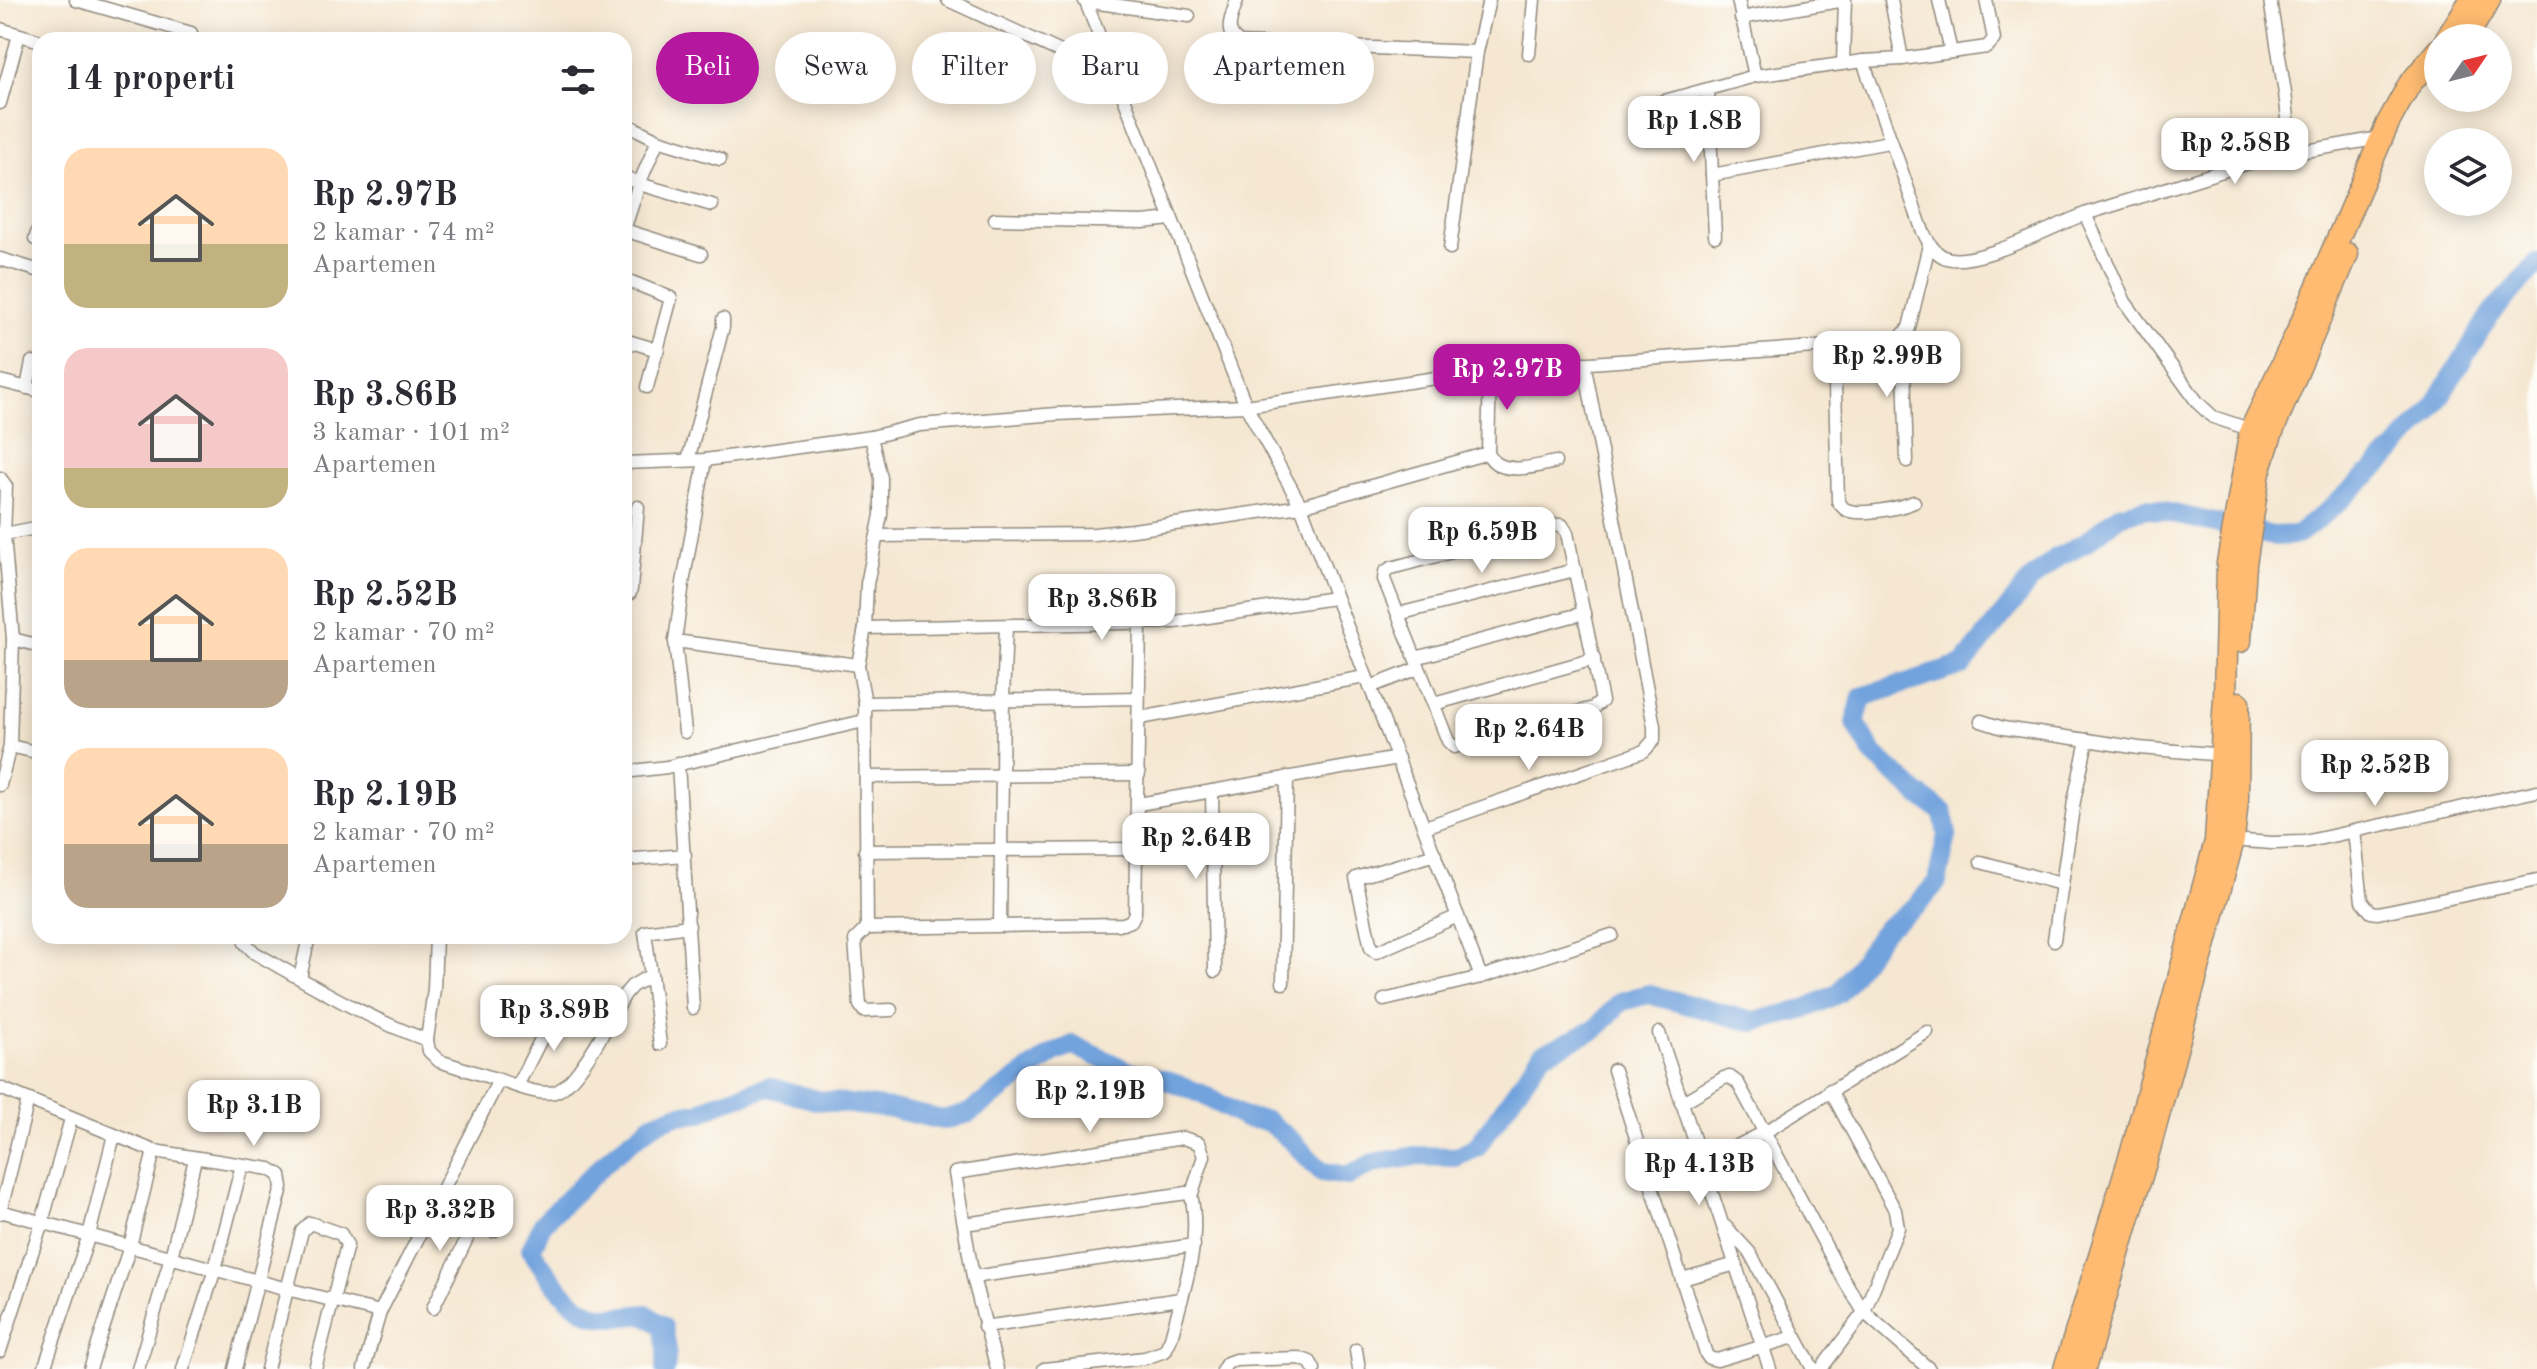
<!DOCTYPE html>
<html lang="id">
<meta charset="utf-8">
<style>
:root{--surface:#fff;--page:#f7f7f7;--text:#2b2b33;--muted:#7c7c81;--accent:#b5179e}
body{margin:0;font-family:"Old Standard TT",serif;background:var(--page);color:var(--text);height:100vh;display:flex;flex-direction:column;font-size:30px;white-space:nowrap}
*{box-sizing:border-box;margin:0}
p{font-size:26px;color:var(--muted)}
.icon{flex:none;width:44px;height:44px;fill:none;stroke:currentColor;stroke-width:2;stroke-linecap:round;stroke-linejoin:round}
.map{position:relative;flex:1;overflow:hidden}
.sheet{position:absolute;left:32px;top:32px;width:600px;height:912px;display:flex;flex-direction:column;background:var(--surface);border-radius:24px;box-shadow:0 4px 20px #0003}
.sheet>*{flex:none}
.hud{position:absolute;left:656px;top:32px;width:760px;height:72px;display:flex;gap:16px}
.needle{width:52px;rotate:55deg}
.fabs{position:absolute;left:2424px;top:24px;display:grid;gap:16px}
.fabs a{display:grid;place-items:center;width:88px;height:88px;border-radius:50%;background:var(--surface);box-shadow:0 4px 20px #0003;font-size:40px}
.price{position:absolute;translate:-50% -68px;padding:0 18px;border-radius:16px;background:#fff;color:#222;font-size:26px;line-height:52px;filter:drop-shadow(0 2px 4px #0008)}
.price::after{content:'';position:absolute;left:50%;top:48px;width:24px;height:18px;margin-left:-12px;background:inherit;clip-path:polygon(0 0,100% 0,50% 100%)}
.price.current{background:var(--accent);color:#fff}
ul{padding:0;list-style:none}
li{display:flex;align-items:center;gap:24px;height:200px;padding:0 32px}
li span{display:grid;place-items:center;flex:none;width:224px;height:160px;border-radius:24px;color:#555}
li>.icon{margin-inline-start:auto}
span .icon{width:96px;height:96px;fill:#fffc;stroke-width:1}
li b{font-size:34px}
h2{display:flex;justify-content:space-between;align-items:center;height:96px;padding:0 32px;font-size:34px}
.tag{padding:0 28px;border-radius:36px;background:var(--surface);box-shadow:0 4px 20px #0003;font-size:28px;line-height:72px}
.tag.current{background:var(--accent);color:#fff}
.map>svg:first-child{display:block}
.lines{fill:none;stroke-linecap:round;stroke-linejoin:round}
.river{stroke:#72a3dd;stroke-width:20}
.street-casing{stroke:#90897e;stroke-width:15}
.highway-casing{stroke:#90897e;stroke-width:25}
.street{stroke:#fff;stroke-width:12}
.highway{stroke:#febb71;stroke-width:22}
</style>
<div class="map">
<svg width="2537" height="1369" viewBox="0 0 2537 1369">
<rect width="100%" height="100%" fill="#fdfcf7"/>
<filter id="ink" filterUnits="userSpaceOnUse"><feTurbulence type="fractalNoise" baseFrequency=".0125" numOctaves="2"/><feDisplacementMap in="SourceGraphic" scale="16" xChannelSelector="R" yChannelSelector="G"/><feConvolveMatrix kernelMatrix="1 2 1 2 8 2 1 2 1" color-interpolation-filters="sRGB"/></filter>
<filter id="wash" filterUnits="userSpaceOnUse"><feTurbulence type="fractalNoise" baseFrequency=".006" numOctaves="4" result="noise"/><feDisplacementMap in="SourceGraphic" scale="32" xChannelSelector="R" yChannelSelector="G"/><feGaussianBlur stdDeviation="1.8" result="paint"/><feColorMatrix in="noise" values="0 0 0 0 0 0 0 0 0 0 0 0 0 0 0 0 0 1.4 0 .05"/><feComposite in="paint" operator="in"/></filter>
<g filter="url(#wash)">
<rect width="100%" height="100%" fill="#f5e7d1"/>
<g class="lines">
<path class="river" d="M665 1369 667 1350 663 1327 646 1314C632 1315 614 1319 600 1316 570 1310 547 1273 531 1250L543 1223 612 1156 653 1124 676 1115 699 1113 718 1103 769 1087 816 1100 892 1109 943 1120 969 1113 1053 1054 1073 1045 1128 1071 1168 1081 1202 1094 1245 1118 1267 1121 1293 1142 1322 1172 1349 1176 1373 1163 1416 1156 1456 1157 1476 1148 1542 1054 1596 1029 1620 1002 1648 994 1753 1022 1803 1010 1839 993 1885 929 1916 906 1937 882 1947 835 1943 812 1919 795 1874 755 1855 723 1862 697 1963 665 2030 581 2056 558 2086 542 2119 515 2147 508 2273 536 2297 535 2333 507 2392 453 2431 411 2490 315 2537 264"/>
</g>
</g>
<g filter="url(#ink)">
<g class="lines">
<g class="street-casing">
<g id="street">
<path d="M76 0 191 33"/>
<path d="M948 0 1115 77"/>
<path d="M1085 0 1246 406 1301 506 1481 977"/>
<path d="M1237 0C1232 16 1222 33 1240 43L1477 52"/>
<path d="M1738 0 1755 76 1863 61 1922 229C1927 240 1932 251 1944 257 1972 270 2055 225 2085 214L2125 302 2198 403 2213 417 2255 431"/>
<path d="M1891 0 1902 59"/>
<path d="M1939 0 1951 52"/>
<path d="M2270 0 2285 93 2292 152"/>
<path d="M1085 1 1189 16"/>
<path d="M1741 18 1845 0 1843 63"/>
<path d="M0 29 40 41"/>
<path d="M1529 54 1534 0"/>
<path d="M1863 61 1902 59 1987 47 1994 39 1986 0"/>
<path d="M1708 91 1715 236"/>
<path d="M0 103 19 35"/>
<path d="M1650 105 1755 76"/>
<path d="M624 123 658 140 720 159"/>
<path d="M658 140 639 184 624 230 701 254"/>
<path d="M1712 175 1889 142"/>
<path d="M624 176 639 184 712 205"/>
<path d="M2085 214 2261 159 2380 138"/>
<path d="M995 219 1143 222 1171 219"/>
<path d="M35 239 40 225"/>
<path d="M1450 248 1477 52 1489 0"/>
<path d="M0 259 40 271"/>
<path d="M624 279 671 298 647 387"/>
<path d="M1903 336 1907 461"/>
<path d="M624 340 658 350"/>
<path d="M1834 346 1838 501C1841 505 1843 509 1847 510 1862 516 1900 508 1914 502"/>
<path d="M1490 370 1488 453C1498 477 1535 467 1555 462"/>
<path d="M0 381 40 391"/>
<path d="M27 388 32 362 40 364"/>
<path d="M871 437 881 478V515L867 584 865 628 858 665 865 703 867 928 1123 924 1131 921 1135 913 1140 624"/>
<path d="M688 460 723 327V319"/>
<path d="M705 460 683 583 675 641 858 665"/>
<path d="M624 463 705 460 871 437 920 425 1057 414 1246 406 1490 370 1887 342 1900 338 1909 328 1929 245"/>
<path d="M0 478 6 486 4 535 13 639 10 746 0 785"/>
<path d="M1554 525H1562L1567 533 1602 701 1593 708 1454 747 1448 741 1384 579 1385 572 1391 568Z"/>
<path d="M0 535 40 527"/>
<path d="M877 536 1094 534 1133 530 1301 506 1488 453"/>
<path d="M624 596 630 593 631 589 638 507"/>
<path d="M1398 614 1575 570"/>
<path d="M865 628 1175 622 1334 598"/>
<path d="M13 639 40 646"/>
<path d="M675 641 685 732"/>
<path d="M1415 658 1584 613"/>
<path d="M1370 687 1419 668"/>
<path d="M865 703 1138 698"/>
<path d="M1434 704 1594 659"/>
<path d="M1140 718 1365 677"/>
<path d="M1981 721 2003 728 2087 740"/>
<path d="M10 746 40 753"/>
<path d="M678 764 693 1008"/>
<path d="M624 772 667 767 864 721"/>
<path d="M866 777 1139 774"/>
<path d="M1212 791 1215 971"/>
<path d="M1139 804 1398 758"/>
<path d="M1425 827 1644 751 1654 740V726L1584 363"/>
<path d="M2354 831 2362 901 2371 912 2378 913 2537 880"/>
<path d="M2230 840 2272 843 2304 842 2537 791"/>
<path d="M865 851 1138 849"/>
<path d="M1435 854 1356 878 1371 948 1376 952 1458 916"/>
<path d="M624 860 685 855"/>
<path d="M1981 862 2061 884"/>
<path d="M1000 924 1003 699 1006 626"/>
<path d="M867 928 855 940 860 1005 864 1011 891 1010"/>
<path d="M243 936 245 943 255 953C312 985 366 1018 427 1040"/>
<path d="M2054 940 2074 801 2087 740 2139 748 2225 755"/>
<path d="M651 975 660 1044"/>
<path d="M300 978 309 936"/>
<path d="M1283 983 1287 777"/>
<path d="M1384 1000 1481 977 1612 935"/>
<path d="M1659 1033 1770 1369"/>
<path d="M1614 1070 1706 1354 1709 1358 1717 1360 1794 1337"/>
<path d="M499 1080C514 1085 539 1096 555 1092 577 1086 613 1015 625 994L632 986 651 975 645 932 689 926"/>
<path d="M517 1086 559 1004"/>
<path d="M0 1088 154 1151 270 1169 280 1175 282 1187 235 1369"/>
<path d="M1681 1103 1724 1078 1730 1077 1738 1083 1844 1280 1864 1312 1929 1369"/>
<path d="M1650 1180 1703 1163 1765 1132 1927 1032"/>
<path d="M0 1211 287 1289 380 1312"/>
<path d="M0 1213 28 1100"/>
<path d="M475 1222 493 1231"/>
<path d="M964 1224 1187 1193 1191 1195C1202 1243 1183 1291 1171 1338L1165 1351 1145 1358 1044 1369"/>
<path d="M1726 1227 1750 1253 1813 1369"/>
<path d="M973 1277 1194 1245"/>
<path d="M1682 1279 1736 1264"/>
<path d="M433 1308 475 1222 438 1200"/>
<path d="M984 1327 1181 1299"/>
<path d="M1356 1350 1359 1369"/>
<path d="M0 1351 42 1222 71 1119"/>
<path d="M44 1369 89 1235 114 1135"/>
<path d="M90 1369 130 1246 154 1151"/>
<path d="M138 1369 171 1257 195 1159"/>
<path d="M183 1369 215 1269 242 1165"/>
<path d="M267 1369 302 1231 310 1223 341 1234 347 1245 315 1369"/>
<path d="M364 1369 380 1312 499 1080 439 1061 429 1051 427 1040 434 989 436 936"/>
<path d="M997 1369 973 1277 955 1173 1183 1138 1199 1143 1204 1156 1191 1196"/>
<path d="M1223 1369 1227 1363 1235 1360 1299 1358 1310 1362 1314 1369"/>
<path d="M1821 1369 1864 1312 1898 1228 1895 1210 1830 1090"/>
</g>
</g>
<g class="highway-casing">
<g id="highway">
<path d="M2447 38 2471 0"/>
<path d="M2466 38 2489 0"/>
<path d="M2240 641 2245 564 2259 472 2271 434 2347 254"/>
<path d="M2065 1369 2135 1141 2216 841 2225 698 2228 563 2251 430 2299 329 2388 123 2409 85 2438 50"/>
<path d="M2084 1369 2149 1149 2233 840 2237 799 2238 703"/>
</g>
</g>
<use href="#street" class="street"/>
<use href="#highway" class="highway"/>
</g>
</g>
</svg>
<div class="fabs">
<a><svg class="needle" viewBox="-14 -14 28 28"><path d="M0-13l5 13h-10z" fill="#e53935"/><path d="M0 13l5-13h-10z" fill="#7c7c81"/></svg></a>
<a><svg class="icon" aria-label="layers" viewBox="0 0 24 24"><path d="M12 4l9 5-9 5-9-5zM3 14l9 5 9-5"/></svg></a>
</div>
<b class="price" style="left:1694px;top:164px">Rp 1.8B</b>
<b class="price" style="left:2235px;top:186px">Rp 2.58B</b>
<b class="price" style="left:1887px;top:399px">Rp 2.99B</b>
<b class="price current" style="left:1507px;top:412px">Rp 2.97B</b>
<b class="price" style="left:1482px;top:575px">Rp 6.59B</b>
<b class="price" style="left:1102px;top:642px">Rp 3.86B</b>
<b class="price" style="left:1529px;top:772px">Rp 2.64B</b>
<b class="price" style="left:2375px;top:808px">Rp 2.52B</b>
<b class="price" style="left:1196px;top:881px">Rp 2.64B</b>
<b class="price" style="left:554px;top:1053px">Rp 3.89B</b>
<b class="price" style="left:1090px;top:1134px">Rp 2.19B</b>
<b class="price" style="left:254px;top:1148px">Rp 3.1B</b>
<b class="price" style="left:1699px;top:1207px">Rp 4.13B</b>
<b class="price" style="left:440px;top:1253px">Rp 3.32B</b>
<div class="hud">
<a class="tag current">Beli</a>
<a class="tag">Sewa</a>
<a class="tag">Filter</a>
<a class="tag">Baru</a>
<a class="tag">Apartemen</a>
</div>
<section class="sheet">
<h2>14 properti<svg class="icon" aria-label="filters" viewBox="0 0 24 24"><path d="M4 7h16M4 17h16"/><circle cx="9" cy="7" r="2"/><circle cx="15" cy="17" r="2"/></svg></h2>
<ul>
<li><span style="background:linear-gradient(#ffd9b3 60%,#c2b280 0)"><svg class="icon" aria-label="home" viewBox="0 0 24 24"><path d="M3 11l9-7 9 7M6 9v11h12V9"/></svg></span><div><b>Rp 2.97B</b><p>2 kamar · 74 m²</p><p>Apartemen</p></div></li>
<li><span style="background:linear-gradient(#f6c9c9 75%,#c2b280 0)"><svg class="icon" aria-label="home" viewBox="0 0 24 24"><path d="M3 11l9-7 9 7M6 9v11h12V9"/></svg></span><div><b>Rp 3.86B</b><p>3 kamar · 101 m²</p><p>Apartemen</p></div></li>
<li><span style="background:linear-gradient(#ffd9b3 70%,#b9a48a 0)"><svg class="icon" aria-label="home" viewBox="0 0 24 24"><path d="M3 11l9-7 9 7M6 9v11h12V9"/></svg></span><div><b>Rp 2.52B</b><p>2 kamar · 70 m²</p><p>Apartemen</p></div></li>
<li><span style="background:linear-gradient(#ffd9b3 60%,#b9a48a 0)"><svg class="icon" aria-label="home" viewBox="0 0 24 24"><path d="M3 11l9-7 9 7M6 9v11h12V9"/></svg></span><div><b>Rp 2.19B</b><p>2 kamar · 70 m²</p><p>Apartemen</p></div></li>
</ul>
</section>
</div>
